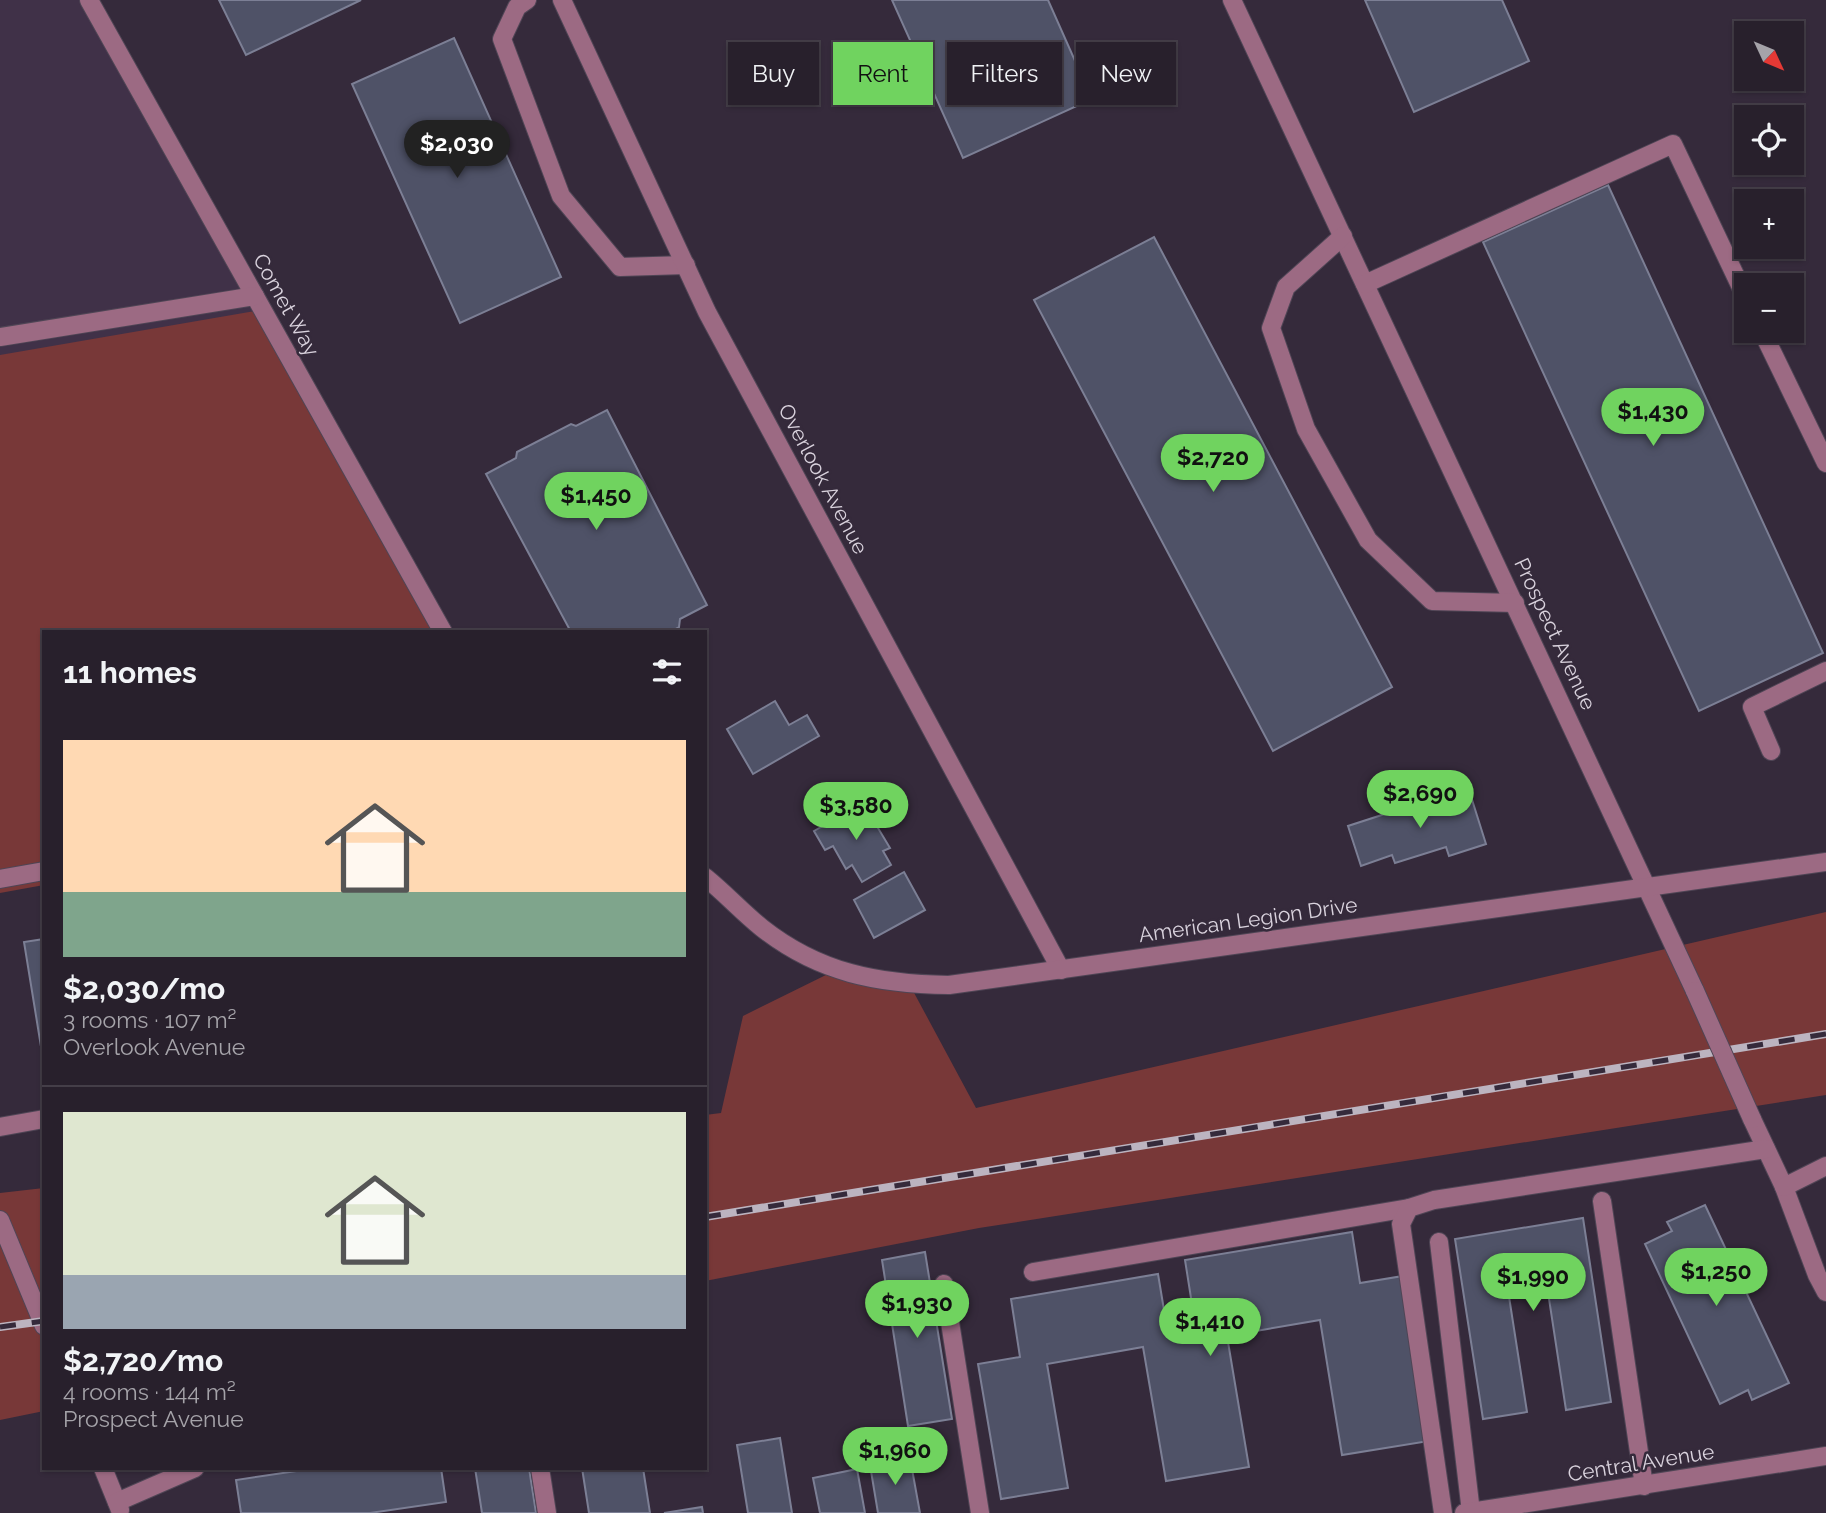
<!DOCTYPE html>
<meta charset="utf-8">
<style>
:root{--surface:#28202c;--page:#302834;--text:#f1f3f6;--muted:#a5a3a9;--line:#443e48;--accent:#70d35f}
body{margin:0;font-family:Raleway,sans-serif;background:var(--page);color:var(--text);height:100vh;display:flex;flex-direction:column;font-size:26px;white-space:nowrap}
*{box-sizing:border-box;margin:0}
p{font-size:23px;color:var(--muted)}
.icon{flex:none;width:38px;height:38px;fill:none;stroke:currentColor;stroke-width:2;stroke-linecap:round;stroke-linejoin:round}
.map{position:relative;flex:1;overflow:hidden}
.side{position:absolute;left:42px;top:630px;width:665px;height:840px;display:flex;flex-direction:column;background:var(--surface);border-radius:0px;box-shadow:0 2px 5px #0004,0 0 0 2px var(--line)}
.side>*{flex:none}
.top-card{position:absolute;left:728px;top:42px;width:665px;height:63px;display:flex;gap:14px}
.needle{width:46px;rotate:134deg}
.fabs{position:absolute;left:1734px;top:21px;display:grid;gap:14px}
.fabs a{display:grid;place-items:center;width:70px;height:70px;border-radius:0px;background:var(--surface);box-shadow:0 2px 5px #0004,0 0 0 2px var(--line);font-size:35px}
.price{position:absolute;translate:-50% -60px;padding:0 16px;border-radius:24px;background:var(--accent);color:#111;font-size:23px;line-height:46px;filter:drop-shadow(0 2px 4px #0008)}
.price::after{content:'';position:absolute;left:50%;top:42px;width:21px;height:16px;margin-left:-10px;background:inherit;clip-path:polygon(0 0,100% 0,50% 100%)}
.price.current{background:#222;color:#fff}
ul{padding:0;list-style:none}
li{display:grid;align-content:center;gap:14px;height:371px;padding:0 21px}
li+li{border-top:2px solid var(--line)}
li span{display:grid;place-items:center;height:217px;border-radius:0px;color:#555}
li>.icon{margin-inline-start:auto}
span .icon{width:126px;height:126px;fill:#fffc;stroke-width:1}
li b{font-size:30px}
h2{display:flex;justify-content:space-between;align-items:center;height:84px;padding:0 21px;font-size:30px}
.tag{padding:0 24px;border-radius:0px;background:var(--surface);box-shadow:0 2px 5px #0004,0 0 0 2px var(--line);font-size:24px;line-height:63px}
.tag.current{background:var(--accent);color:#111}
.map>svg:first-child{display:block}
.built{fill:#403148}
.green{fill:#783838}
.building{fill:#4f5267;stroke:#7c7f95;stroke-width:2}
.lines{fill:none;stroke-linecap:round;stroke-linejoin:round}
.minor-casing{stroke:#4f4555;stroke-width:20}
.minor{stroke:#9c6a83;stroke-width:18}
.rail-casing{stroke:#bcb4c0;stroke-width:8}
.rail{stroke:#352a3b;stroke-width:5;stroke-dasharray:16;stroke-linecap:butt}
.minor-bridge-casing{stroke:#4f4555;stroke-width:20;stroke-linecap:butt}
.minor-bridge{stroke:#9c6a83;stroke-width:18}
.labels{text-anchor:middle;stroke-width:5;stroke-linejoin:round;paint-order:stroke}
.street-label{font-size:21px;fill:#d9d2dd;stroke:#352a3b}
</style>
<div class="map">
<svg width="1826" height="1513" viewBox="0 0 1826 1513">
<rect width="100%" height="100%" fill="#352a3b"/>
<path class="built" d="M0 0H89L443 632H44L0 879Z"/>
<g class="green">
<path d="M255 311 434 632H44V885L0 893V355Z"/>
<path d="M1826 912V1095L979 1228 705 1281V1115L721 1113 743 1016 832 972 912 989 976 1108Z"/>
<path d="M44 1188V1411L0 1420V1193Z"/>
</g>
<g class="building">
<path d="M219 0H361L246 55Z"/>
<path d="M892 0H1048L1092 99 963 158Z"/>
<path d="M1365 0H1502L1529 61 1414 112Z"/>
<path d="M454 38 561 277 460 323 352 84Z"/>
<path d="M1608 185 1823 653 1699 711 1483 242Z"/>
<path d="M1154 237 1392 687 1273 751 1034 300Z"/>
<path d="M607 410 707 605 680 619 679 627 670 632H571L486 474 516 458 517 452 571 424 576 426Z"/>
<path d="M775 701 789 725 807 715 819 736 753 774 727 729Z"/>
<path d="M1468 787 1486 844 1449 856 1446 847 1395 863 1392 855 1361 866 1348 826Z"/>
<path d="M863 803 890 848 883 851 891 865 862 882 852 865 846 869 833 846 825 850 814 831Z"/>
<path d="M904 872 925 910 874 938 854 900Z"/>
<path d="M44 939V1065L24 942Z"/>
<path d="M1705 1205 1789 1383 1752 1400 1748 1390 1720 1404 1645 1244 1672 1231 1667 1222Z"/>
<path d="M1583 1218 1611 1402 1566 1410 1544 1266 1505 1271 1527 1412 1483 1419 1455 1239Z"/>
<path d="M1352 1232 1360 1283 1403 1276 1429 1441 1342 1455 1320 1320 1227 1336 1249 1467 1166 1481 1143 1347 1047 1364 1068 1488 1001 1499 978 1364 1020 1357 1011 1299 1158 1274 1166 1322 1194 1317 1185 1260Z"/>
<path d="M925 1252 952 1419 908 1426 882 1260Z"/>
<path d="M780 1438 792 1513H748L737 1445Z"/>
<path d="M910 1458 920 1513H878L870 1465Z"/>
<path d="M317 1468H441L446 1502 370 1513H241L236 1480Z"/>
<path d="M475 1468H529L536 1513H482Z"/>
<path d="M582 1468H643L650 1513H589Z"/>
<path d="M857 1469 865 1513H820L813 1478Z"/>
<path d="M702 1507 703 1513H664Z"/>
</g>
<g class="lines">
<g class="minor-casing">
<g id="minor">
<path d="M89 0 443 632"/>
<path d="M527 0 517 7 502 39 561 196 620 267 686 265"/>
<path d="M562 0 707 312 1061 970"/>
<path d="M1232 0 1695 991"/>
<path d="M1343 236 1286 287 1271 328 1306 429 1368 540 1432 601 1515 603"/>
<path d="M1365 284 1673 144 1746 298"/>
<path d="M1762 331 1826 463"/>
<path d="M0 337 255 296"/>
<path d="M1771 751 1752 707 1826 671"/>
<path d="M705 877C725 893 742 912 762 928 819 973 878 984 949 985L1826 862"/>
<path d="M0 879 44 871"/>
<path d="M1752 1119 1784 1187 1817 1275 1826 1292"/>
<path d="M0 1127 44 1119"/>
<path d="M1784 1187 1826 1166"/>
<path d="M1602 1201 1644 1486"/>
<path d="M0 1220 44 1326"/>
<path d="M1439 1242 1471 1512"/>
<path d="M1033 1272 1409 1208"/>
<path d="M944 1284 980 1513"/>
<path d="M103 1468 120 1510"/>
<path d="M540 1468 547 1513"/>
<path d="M117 1502 195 1468"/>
<path d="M1443 1513 1401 1224 1409 1208 1434 1200 1766 1149"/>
<path d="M1464 1513 1826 1456"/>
</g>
</g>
<use href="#minor" class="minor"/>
<g class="rail-casing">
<g id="rail">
<path d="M705 1217 1826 1034"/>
<path d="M0 1327 44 1321"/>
</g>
</g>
<use href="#rail" class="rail"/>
<g class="minor-bridge-casing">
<path id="minor-bridge" d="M1695 991 1752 1119"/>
</g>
<use href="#minor-bridge" class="minor-bridge"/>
</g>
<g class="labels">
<g class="street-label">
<text transform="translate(286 305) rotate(61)" y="7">Comet Way</text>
<text transform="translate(823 479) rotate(62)" y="7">Overlook Avenue</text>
<text transform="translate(1555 634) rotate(65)" y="7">Prospect Avenue</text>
<text transform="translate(1248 920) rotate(-8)" y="7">American Legion Drive</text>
<text transform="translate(1641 1463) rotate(-9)" y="7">Central Avenue</text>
</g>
</g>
</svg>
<div class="fabs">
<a><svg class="needle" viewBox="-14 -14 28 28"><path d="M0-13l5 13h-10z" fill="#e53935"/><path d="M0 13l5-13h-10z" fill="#a5a3a9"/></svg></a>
<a><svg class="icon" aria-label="locate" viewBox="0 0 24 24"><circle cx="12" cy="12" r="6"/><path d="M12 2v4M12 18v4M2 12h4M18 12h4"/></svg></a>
<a>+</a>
<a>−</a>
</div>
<b class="price current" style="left:457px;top:180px">$2,030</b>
<b class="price" style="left:1653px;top:448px">$1,430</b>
<b class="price" style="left:1213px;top:494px">$2,720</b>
<b class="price" style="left:596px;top:532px">$1,450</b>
<b class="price" style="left:1420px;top:830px">$2,690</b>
<b class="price" style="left:856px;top:842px">$3,580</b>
<b class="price" style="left:1716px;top:1308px">$1,250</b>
<b class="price" style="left:1533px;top:1313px">$1,990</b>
<b class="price" style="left:917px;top:1340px">$1,930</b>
<b class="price" style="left:1210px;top:1358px">$1,410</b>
<b class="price" style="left:895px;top:1487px">$1,960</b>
<div class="top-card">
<a class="tag">Buy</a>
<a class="tag current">Rent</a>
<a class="tag">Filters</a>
<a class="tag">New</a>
</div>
<section class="side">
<h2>11 homes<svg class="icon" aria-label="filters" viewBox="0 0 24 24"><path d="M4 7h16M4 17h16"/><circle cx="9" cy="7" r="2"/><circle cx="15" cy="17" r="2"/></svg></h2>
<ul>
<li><span style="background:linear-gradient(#ffd9b3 70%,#7fa58c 0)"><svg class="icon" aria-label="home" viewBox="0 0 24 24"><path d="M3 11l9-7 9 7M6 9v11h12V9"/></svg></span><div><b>$2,030/mo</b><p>3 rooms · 107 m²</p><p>Overlook Avenue</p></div></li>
<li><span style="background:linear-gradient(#dfe7d0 75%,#9aa5b1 0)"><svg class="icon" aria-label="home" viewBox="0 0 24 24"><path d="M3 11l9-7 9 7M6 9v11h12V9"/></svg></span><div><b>$2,720/mo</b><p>4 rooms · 144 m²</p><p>Prospect Avenue</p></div></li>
</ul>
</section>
</div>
